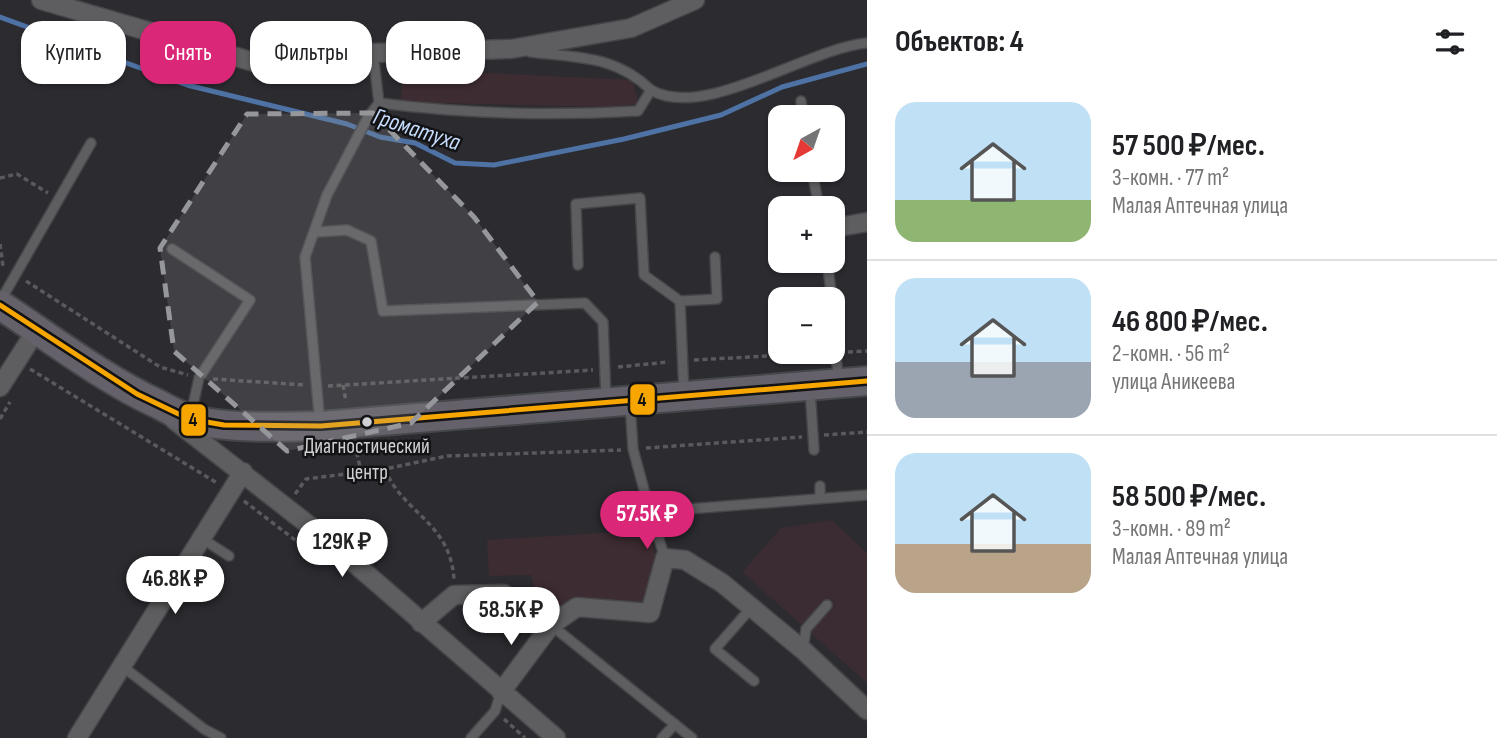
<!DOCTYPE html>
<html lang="ru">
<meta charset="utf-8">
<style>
:root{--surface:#fff;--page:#f2f2f2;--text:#202124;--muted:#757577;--line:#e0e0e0;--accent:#db2777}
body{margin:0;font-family:"Sofia Sans Condensed",sans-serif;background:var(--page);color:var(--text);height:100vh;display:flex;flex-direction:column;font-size:26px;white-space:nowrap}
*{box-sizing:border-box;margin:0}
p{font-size:23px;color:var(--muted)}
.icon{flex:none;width:38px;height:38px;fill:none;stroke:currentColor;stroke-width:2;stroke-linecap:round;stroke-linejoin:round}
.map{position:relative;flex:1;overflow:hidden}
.details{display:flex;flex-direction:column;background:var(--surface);width:630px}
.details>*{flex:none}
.hud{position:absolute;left:21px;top:21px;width:665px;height:63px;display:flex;gap:14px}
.needle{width:46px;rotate:220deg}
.controls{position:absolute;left:768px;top:105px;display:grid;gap:14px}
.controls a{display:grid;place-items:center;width:77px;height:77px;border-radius:14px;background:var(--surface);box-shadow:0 2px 5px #0004;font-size:35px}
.price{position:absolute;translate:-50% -60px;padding:0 16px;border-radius:24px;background:#fff;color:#222;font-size:23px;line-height:46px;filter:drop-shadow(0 2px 4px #0008)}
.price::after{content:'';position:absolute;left:50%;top:42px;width:21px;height:16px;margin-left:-10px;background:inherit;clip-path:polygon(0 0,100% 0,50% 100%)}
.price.active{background:var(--accent);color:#fff}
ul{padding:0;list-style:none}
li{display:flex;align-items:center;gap:21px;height:175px;padding:0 28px}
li+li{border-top:2px solid var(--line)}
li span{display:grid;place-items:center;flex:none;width:196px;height:140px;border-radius:21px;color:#555}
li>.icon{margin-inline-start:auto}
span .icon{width:84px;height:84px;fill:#fffc;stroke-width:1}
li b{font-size:30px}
h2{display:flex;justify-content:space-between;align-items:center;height:84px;padding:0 28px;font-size:30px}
.tag{padding:0 24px;border-radius:21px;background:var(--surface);box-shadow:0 2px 5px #0004;font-size:24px;line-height:63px}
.tag.active{background:var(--accent);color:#fff}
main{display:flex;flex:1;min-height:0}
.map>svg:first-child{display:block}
.industrial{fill:#3d2c32}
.education{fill:#3b2c34}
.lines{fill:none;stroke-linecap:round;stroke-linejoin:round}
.stream{stroke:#4e72a4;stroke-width:5}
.service-casing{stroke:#454649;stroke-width:12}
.minor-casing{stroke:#454649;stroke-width:21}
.primary-casing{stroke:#454649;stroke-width:32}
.path{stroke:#5a5a5d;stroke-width:3.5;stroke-dasharray:5 3.5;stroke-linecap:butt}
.service{stroke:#5e5e60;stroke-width:9}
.minor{stroke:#5e5e60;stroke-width:18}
.primary{stroke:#65616a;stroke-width:28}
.bus-1-casing{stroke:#131316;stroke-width:10}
.bus-1{stroke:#f7a600;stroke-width:5}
.marked{fill:#96979b;fill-opacity:0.2;stroke:#96979b;stroke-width:5;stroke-dasharray:14 9;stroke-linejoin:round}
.bus-dot{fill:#d0d1d5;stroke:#131316;stroke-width:2.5}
.labels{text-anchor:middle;stroke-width:5;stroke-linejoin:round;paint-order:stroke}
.bus-label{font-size:21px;fill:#d0d1d5;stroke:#131316}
.water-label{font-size:24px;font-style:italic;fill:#c6ddfd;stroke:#131316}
.line-badge{stroke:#131316;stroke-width:2.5}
.pale-badge-label{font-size:19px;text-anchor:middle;font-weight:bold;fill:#111}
</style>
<main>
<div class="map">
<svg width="867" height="738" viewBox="0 0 867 738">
<rect width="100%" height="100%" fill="#2b2b30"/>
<g class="industrial">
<path d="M405 69 632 80 639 104 604 107 400 102Z"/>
<path d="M650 530 657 563 647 608 546 612 537 600 531 575 489 576 487 540Z"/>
</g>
<path class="education" d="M832 520 867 553V683L742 572 781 528Z"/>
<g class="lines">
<path class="stream" d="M0 17 187 85 347 124 380 137 415 143 455 163 494 165 624 139 721 115 782 87 867 64"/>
<g class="service-casing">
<g id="service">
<path d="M530 52C578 58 615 55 651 90"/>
<path d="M801 101 803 117"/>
<path d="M379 103C466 114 551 116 638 111L651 90C704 121 808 48 867 43"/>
<path d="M812 170 819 208"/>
<path d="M316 232 347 230 371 241 383 311 585 303 603 322 606 400"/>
<path d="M172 249 250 300 199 378 191 414"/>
<path d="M827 261 832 299"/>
<path d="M578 265 576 204 640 198 644 275 680 301 717 299 715 257"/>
<path d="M1 300 91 143"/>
<path d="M680 301 684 394"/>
<path d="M833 305 838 381"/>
<path d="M810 389 814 450"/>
<path d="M630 404 633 449 650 512"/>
<path d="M320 424 305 257 327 195 368 117 379 103 373 53"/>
<path d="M820 498V486"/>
<path d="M201 538 229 556"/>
<path d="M665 558 650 512 867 495"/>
<path d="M751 608 715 649 754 681"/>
<path d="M551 625 692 738"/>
<path d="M803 650 806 629 827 605"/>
<path d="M122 666 204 729 221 738"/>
<path d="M471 738 495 711 501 692"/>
<path d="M662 738 675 724"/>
</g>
</g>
<g class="minor-casing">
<g id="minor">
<path d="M41 0 257 63 373 53 511 49 631 28 695 0"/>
<path d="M833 228 867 222"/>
<path d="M0 387 37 329"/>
<path d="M174 420 324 537 556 738"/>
<path d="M421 623 454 595 504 594 551 625 577 607 650 613 665 558 685 560 722 583 803 650 867 710"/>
<path d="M501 692 551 625"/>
<path d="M77 738 243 472"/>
</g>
</g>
<g class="primary-casing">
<path id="primary" d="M0 305C52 339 102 378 158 404 169 410 181 417 193 420 234 429 278 427 321 426L867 381"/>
</g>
<g class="path">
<path d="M0 178 17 174 48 193"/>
<path d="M0 244 3 266"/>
<path d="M26 281 160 367 188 375"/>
<path d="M848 352 867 351"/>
<path d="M694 360 823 353"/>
<path d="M618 367 669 362"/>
<path d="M30 369 217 483"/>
<path d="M213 379 306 385"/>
<path d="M343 385 346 402"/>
<path d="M328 386 593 370"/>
<path d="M0 419 10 402"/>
<path d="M824 435 867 432"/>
<path d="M355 444 361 472"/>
<path d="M646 448 802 437"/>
<path d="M385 469C402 513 451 522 454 580"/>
<path d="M295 494 306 479 385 469 447 456 621 450"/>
<path d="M244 501 324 562"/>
<path d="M504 719 525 738"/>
</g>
<use href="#service" class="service"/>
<use href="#minor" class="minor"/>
<use href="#primary" class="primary"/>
<g class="bus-1-casing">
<path id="bus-1" d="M0 305 137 394 189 419 224 425 321 426 867 381"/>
</g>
<use href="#bus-1" class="bus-1"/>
</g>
<path class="marked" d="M373 113 474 217 538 302 411 423 287 451 174 351 160 248 247 114Z"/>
<circle class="bus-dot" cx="367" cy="422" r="6"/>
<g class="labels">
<g class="bus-label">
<text x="367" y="453">Диагностический<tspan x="367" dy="26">центр</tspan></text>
</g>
<g class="water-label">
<text transform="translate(417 129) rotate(18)" y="8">Громатуха</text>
</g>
</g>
<g class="line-badge">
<rect x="629" y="383" width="27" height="33" rx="7" fill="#f7a600"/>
<rect x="180" y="403" width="27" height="34" rx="7" fill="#f7a600"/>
</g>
<g class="pale-badge-label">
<text x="642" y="406">4</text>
<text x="193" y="426">4</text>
</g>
</svg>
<div class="controls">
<a><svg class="needle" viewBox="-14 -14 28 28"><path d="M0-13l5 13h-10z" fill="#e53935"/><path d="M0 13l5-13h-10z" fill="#757577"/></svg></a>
<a>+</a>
<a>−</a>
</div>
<b class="price active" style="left:647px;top:551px">57.5K ₽</b>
<b class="price" style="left:342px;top:579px">129K ₽</b>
<b class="price" style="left:175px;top:616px">46.8K ₽</b>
<b class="price" style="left:511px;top:647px">58.5K ₽</b>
<div class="hud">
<a class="tag">Купить</a>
<a class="tag active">Снять</a>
<a class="tag">Фильтры</a>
<a class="tag">Новое</a>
</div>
</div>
<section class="details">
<h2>Объектов: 4<svg class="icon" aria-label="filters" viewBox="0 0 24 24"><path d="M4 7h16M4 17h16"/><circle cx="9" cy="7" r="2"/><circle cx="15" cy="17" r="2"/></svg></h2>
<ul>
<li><span style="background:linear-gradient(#bfe0f5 70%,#8fb573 0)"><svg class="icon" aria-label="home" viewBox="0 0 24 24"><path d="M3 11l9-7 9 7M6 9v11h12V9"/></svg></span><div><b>57 500 ₽/мес.</b><p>3-комн. · 77 m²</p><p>Малая Аптечная улица</p></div></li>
<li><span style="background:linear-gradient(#bfe0f5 60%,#9aa5b1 0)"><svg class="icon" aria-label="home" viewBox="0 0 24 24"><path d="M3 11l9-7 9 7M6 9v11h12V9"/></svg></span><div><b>46 800 ₽/мес.</b><p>2-комн. · 56 m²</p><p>улица Аникеева</p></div></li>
<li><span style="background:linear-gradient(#bfe0f5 65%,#b9a48a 0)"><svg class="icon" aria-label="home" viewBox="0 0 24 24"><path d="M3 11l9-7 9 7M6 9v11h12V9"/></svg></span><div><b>58 500 ₽/мес.</b><p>3-комн. · 89 m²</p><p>Малая Аптечная улица</p></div></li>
</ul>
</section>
</main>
